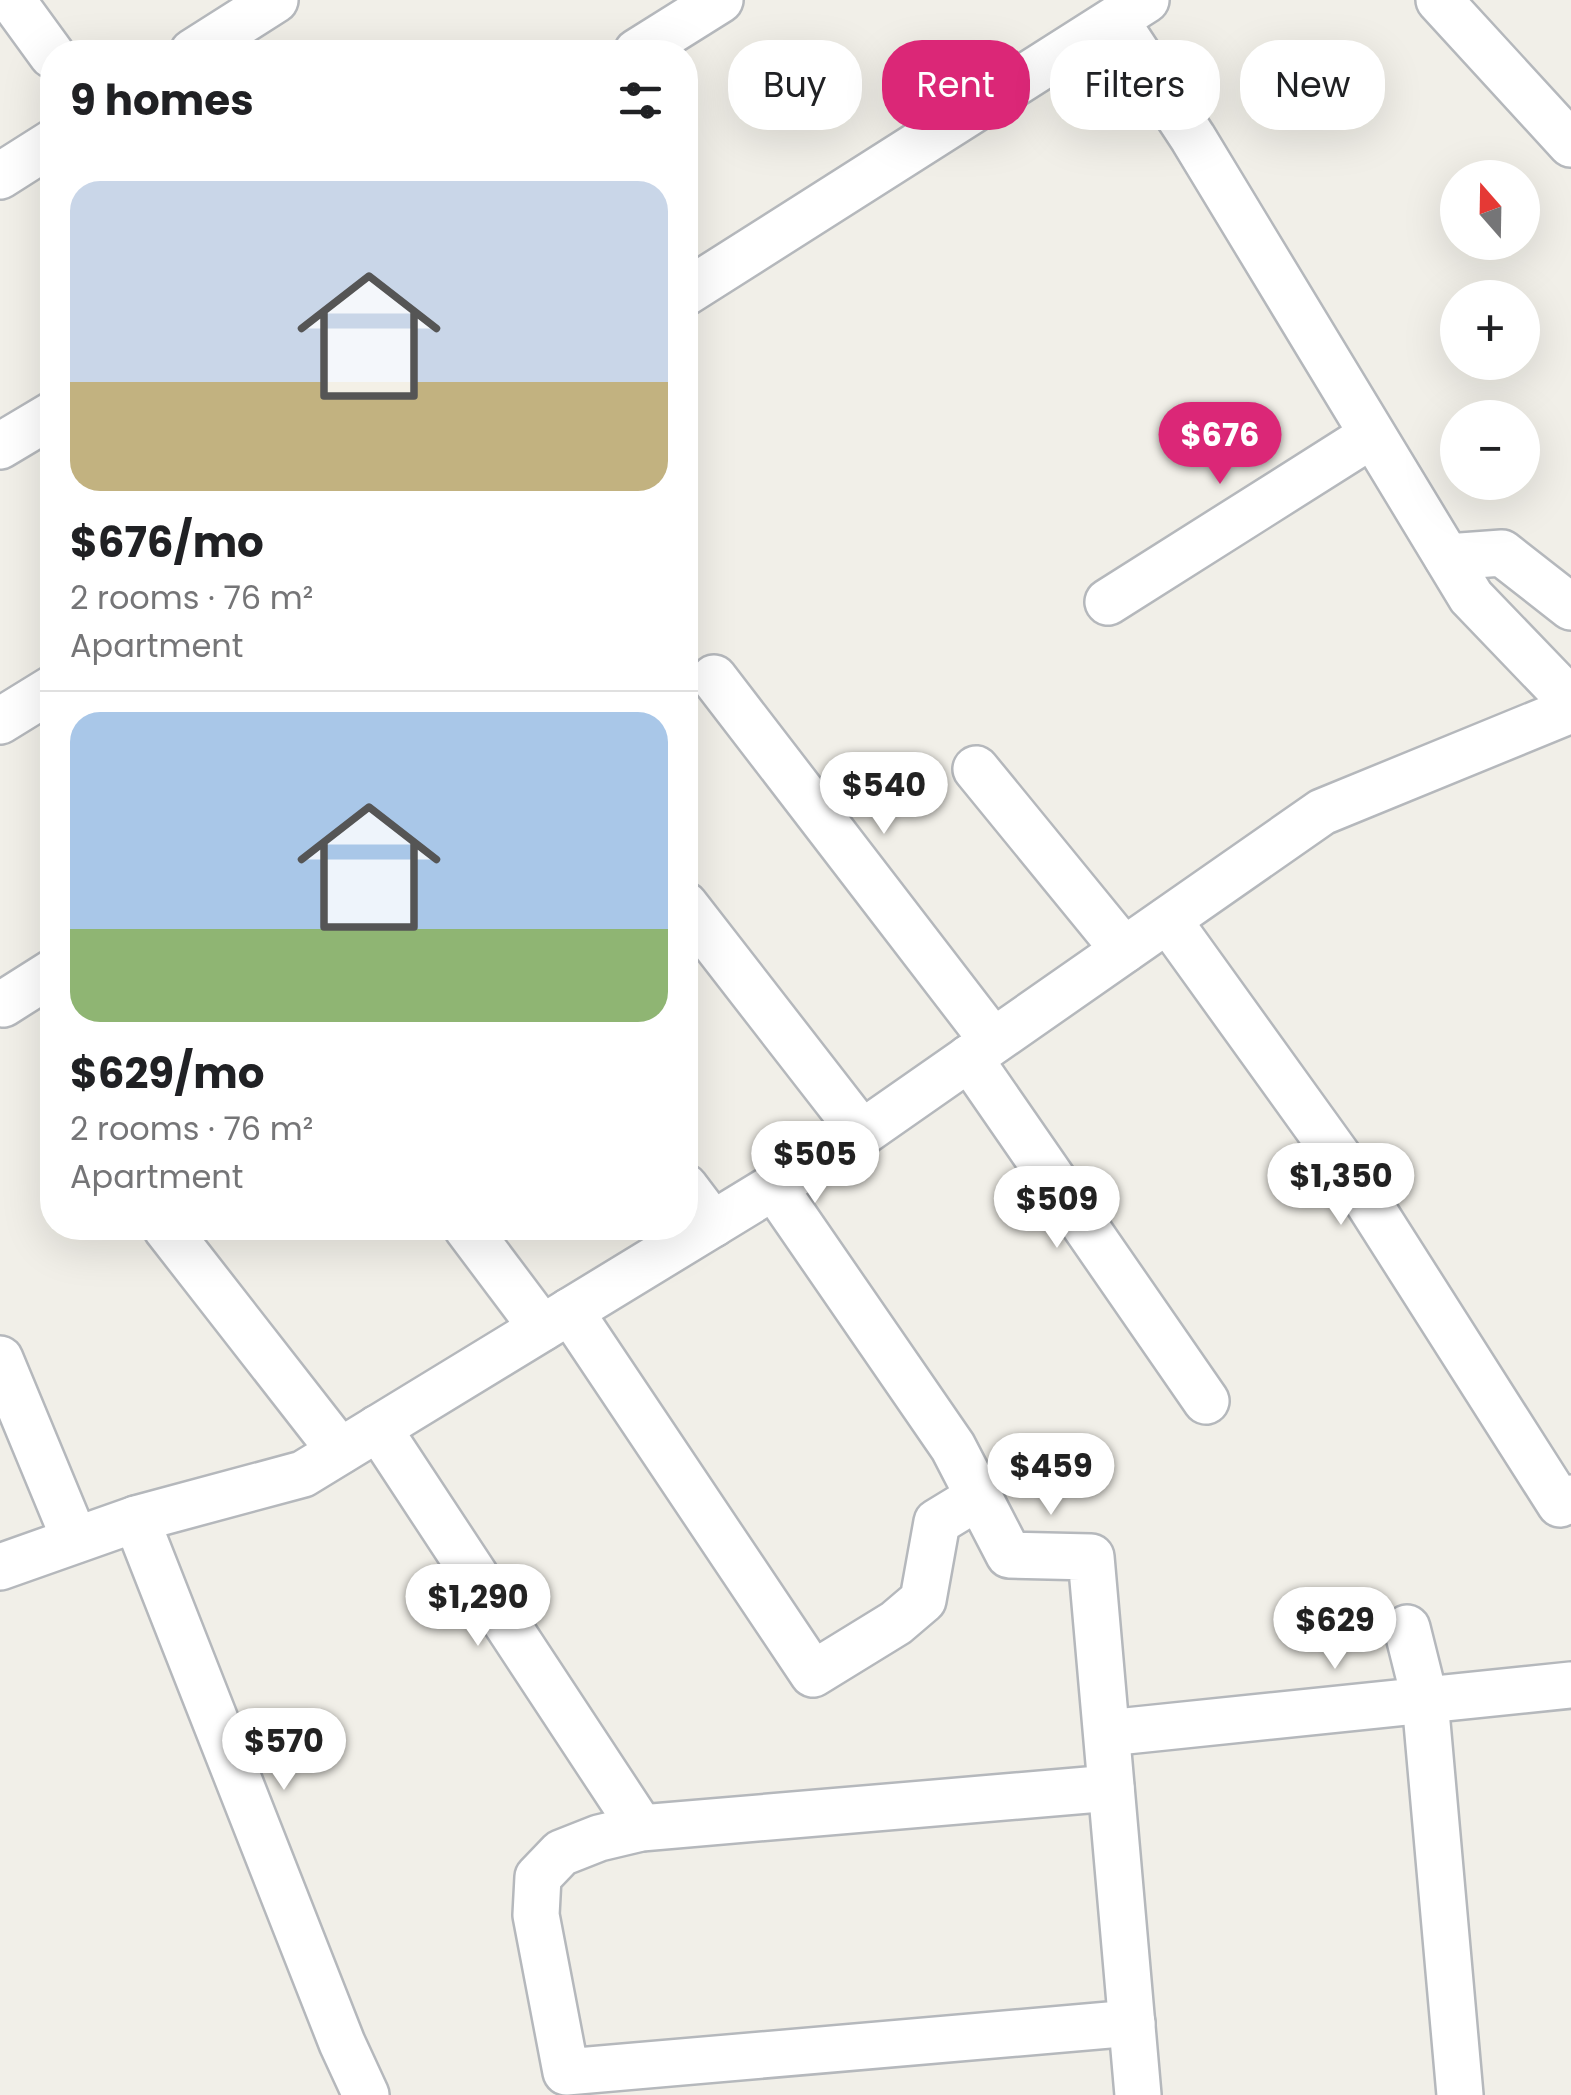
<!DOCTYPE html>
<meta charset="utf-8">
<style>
:root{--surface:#fff;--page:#f2f2f2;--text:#202124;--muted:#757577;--line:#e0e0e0;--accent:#db2777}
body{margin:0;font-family:Poppins,sans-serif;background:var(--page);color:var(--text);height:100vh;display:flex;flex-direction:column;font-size:38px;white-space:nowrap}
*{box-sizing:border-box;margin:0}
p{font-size:32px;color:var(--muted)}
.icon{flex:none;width:55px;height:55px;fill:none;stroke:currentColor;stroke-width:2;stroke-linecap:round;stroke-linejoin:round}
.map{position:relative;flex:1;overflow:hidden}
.panel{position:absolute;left:40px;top:40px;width:658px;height:1200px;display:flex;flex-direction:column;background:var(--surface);border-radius:40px;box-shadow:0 10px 40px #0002}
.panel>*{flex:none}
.banner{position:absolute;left:728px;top:40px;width:692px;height:90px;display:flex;gap:20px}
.needle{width:65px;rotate:340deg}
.fabs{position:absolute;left:1440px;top:160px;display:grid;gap:20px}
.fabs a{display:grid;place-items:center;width:100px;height:100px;border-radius:50%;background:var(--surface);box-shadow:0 10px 40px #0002;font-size:50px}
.price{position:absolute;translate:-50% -85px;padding:0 22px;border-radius:35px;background:#fff;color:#222;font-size:32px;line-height:65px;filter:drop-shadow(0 2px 5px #0008)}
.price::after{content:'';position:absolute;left:50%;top:60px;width:30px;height:22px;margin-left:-15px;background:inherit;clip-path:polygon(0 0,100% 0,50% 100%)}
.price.selected{background:var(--accent);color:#fff}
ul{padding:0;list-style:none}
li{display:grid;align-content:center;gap:20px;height:530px;padding:0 30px}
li+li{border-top:2px solid var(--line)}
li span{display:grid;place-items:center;height:310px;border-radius:30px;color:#555}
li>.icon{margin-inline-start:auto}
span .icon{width:180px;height:180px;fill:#fffc;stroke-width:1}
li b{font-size:42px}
h2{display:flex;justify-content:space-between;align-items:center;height:120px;padding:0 30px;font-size:42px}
.tag{padding:0 35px;border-radius:40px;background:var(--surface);box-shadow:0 10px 40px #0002;font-size:35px;line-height:90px}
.tag.selected{background:var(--accent);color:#fff}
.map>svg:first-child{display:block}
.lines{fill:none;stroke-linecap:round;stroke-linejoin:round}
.minor-casing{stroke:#b5b8bc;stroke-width:50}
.minor{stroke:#fff;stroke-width:45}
</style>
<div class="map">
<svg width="1571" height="2095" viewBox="0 0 1571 2095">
<rect width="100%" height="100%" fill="#f1efe8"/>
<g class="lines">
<g class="minor-casing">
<g id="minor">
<path d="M12 0 52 55"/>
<path d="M1439 0 1571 144"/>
<path d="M1116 21 1193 138 1471 597 1571 701"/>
<path d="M193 52 275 0"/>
<path d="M637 52 720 0"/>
<path d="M0 176 52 143"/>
<path d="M685 293 1146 0"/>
<path d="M0 446 52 415"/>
<path d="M1447 557 1502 553 1571 607"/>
<path d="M1108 602 1372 435"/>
<path d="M714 678 993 1041"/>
<path d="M0 721 52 689"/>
<path d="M976 769 1124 950"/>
<path d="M685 905 862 1133"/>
<path d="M1168 920 1345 1166 1560 1504 1571 1498"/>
<path d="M3 1004 52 973"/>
<path d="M969 1058 1206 1401"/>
<path d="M685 1187 713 1224"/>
<path d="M774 1187 953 1447 1009 1555 1091 1557 1138 2095"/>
<path d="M166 1228 340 1451"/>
<path d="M467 1228 542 1328"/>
<path d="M570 1311 813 1674 896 1623 923 1600 937 1522 978 1497"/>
<path d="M0 1359 75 1540"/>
<path d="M378 1428 641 1828"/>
<path d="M136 1519 342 2043 366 2095"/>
<path d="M0 1567 136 1519 303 1474 862 1133 1322 812 1571 710"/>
<path d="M1407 1628 1425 1700 1460 2095"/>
<path d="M1107 1733 1571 1685"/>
<path d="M1111 1788 641 1828 599 1838 561 1853 538 1877 536 1915 566 2072 1132 2023"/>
</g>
</g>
<use href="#minor" class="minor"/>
</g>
</svg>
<div class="fabs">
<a><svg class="needle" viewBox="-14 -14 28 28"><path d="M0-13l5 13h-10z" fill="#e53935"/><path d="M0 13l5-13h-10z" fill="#757577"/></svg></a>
<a>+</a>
<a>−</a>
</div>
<b class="price selected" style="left:1220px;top:487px">$676</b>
<b class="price" style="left:884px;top:837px">$540</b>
<b class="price" style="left:815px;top:1206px">$505</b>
<b class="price" style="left:1341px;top:1228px">$1,350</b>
<b class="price" style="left:1057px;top:1251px">$509</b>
<b class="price" style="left:1051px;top:1518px">$459</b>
<b class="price" style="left:478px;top:1649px">$1,290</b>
<b class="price" style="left:1335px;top:1672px">$629</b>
<b class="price" style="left:284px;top:1793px">$570</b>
<div class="banner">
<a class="tag">Buy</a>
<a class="tag selected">Rent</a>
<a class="tag">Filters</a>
<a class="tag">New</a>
</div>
<section class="panel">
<h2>9 homes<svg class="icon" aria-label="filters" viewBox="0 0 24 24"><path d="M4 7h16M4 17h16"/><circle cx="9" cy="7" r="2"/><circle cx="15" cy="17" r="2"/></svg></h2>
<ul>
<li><span style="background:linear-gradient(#c9d6e8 65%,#c2b280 0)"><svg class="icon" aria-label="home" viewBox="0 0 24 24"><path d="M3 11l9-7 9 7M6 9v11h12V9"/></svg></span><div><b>$676/mo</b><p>2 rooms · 76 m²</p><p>Apartment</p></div></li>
<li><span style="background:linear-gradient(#a9c7e8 70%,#8fb573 0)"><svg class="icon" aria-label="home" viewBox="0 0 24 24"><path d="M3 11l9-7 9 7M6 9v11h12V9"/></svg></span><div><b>$629/mo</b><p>2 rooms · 76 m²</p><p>Apartment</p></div></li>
</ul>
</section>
</div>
